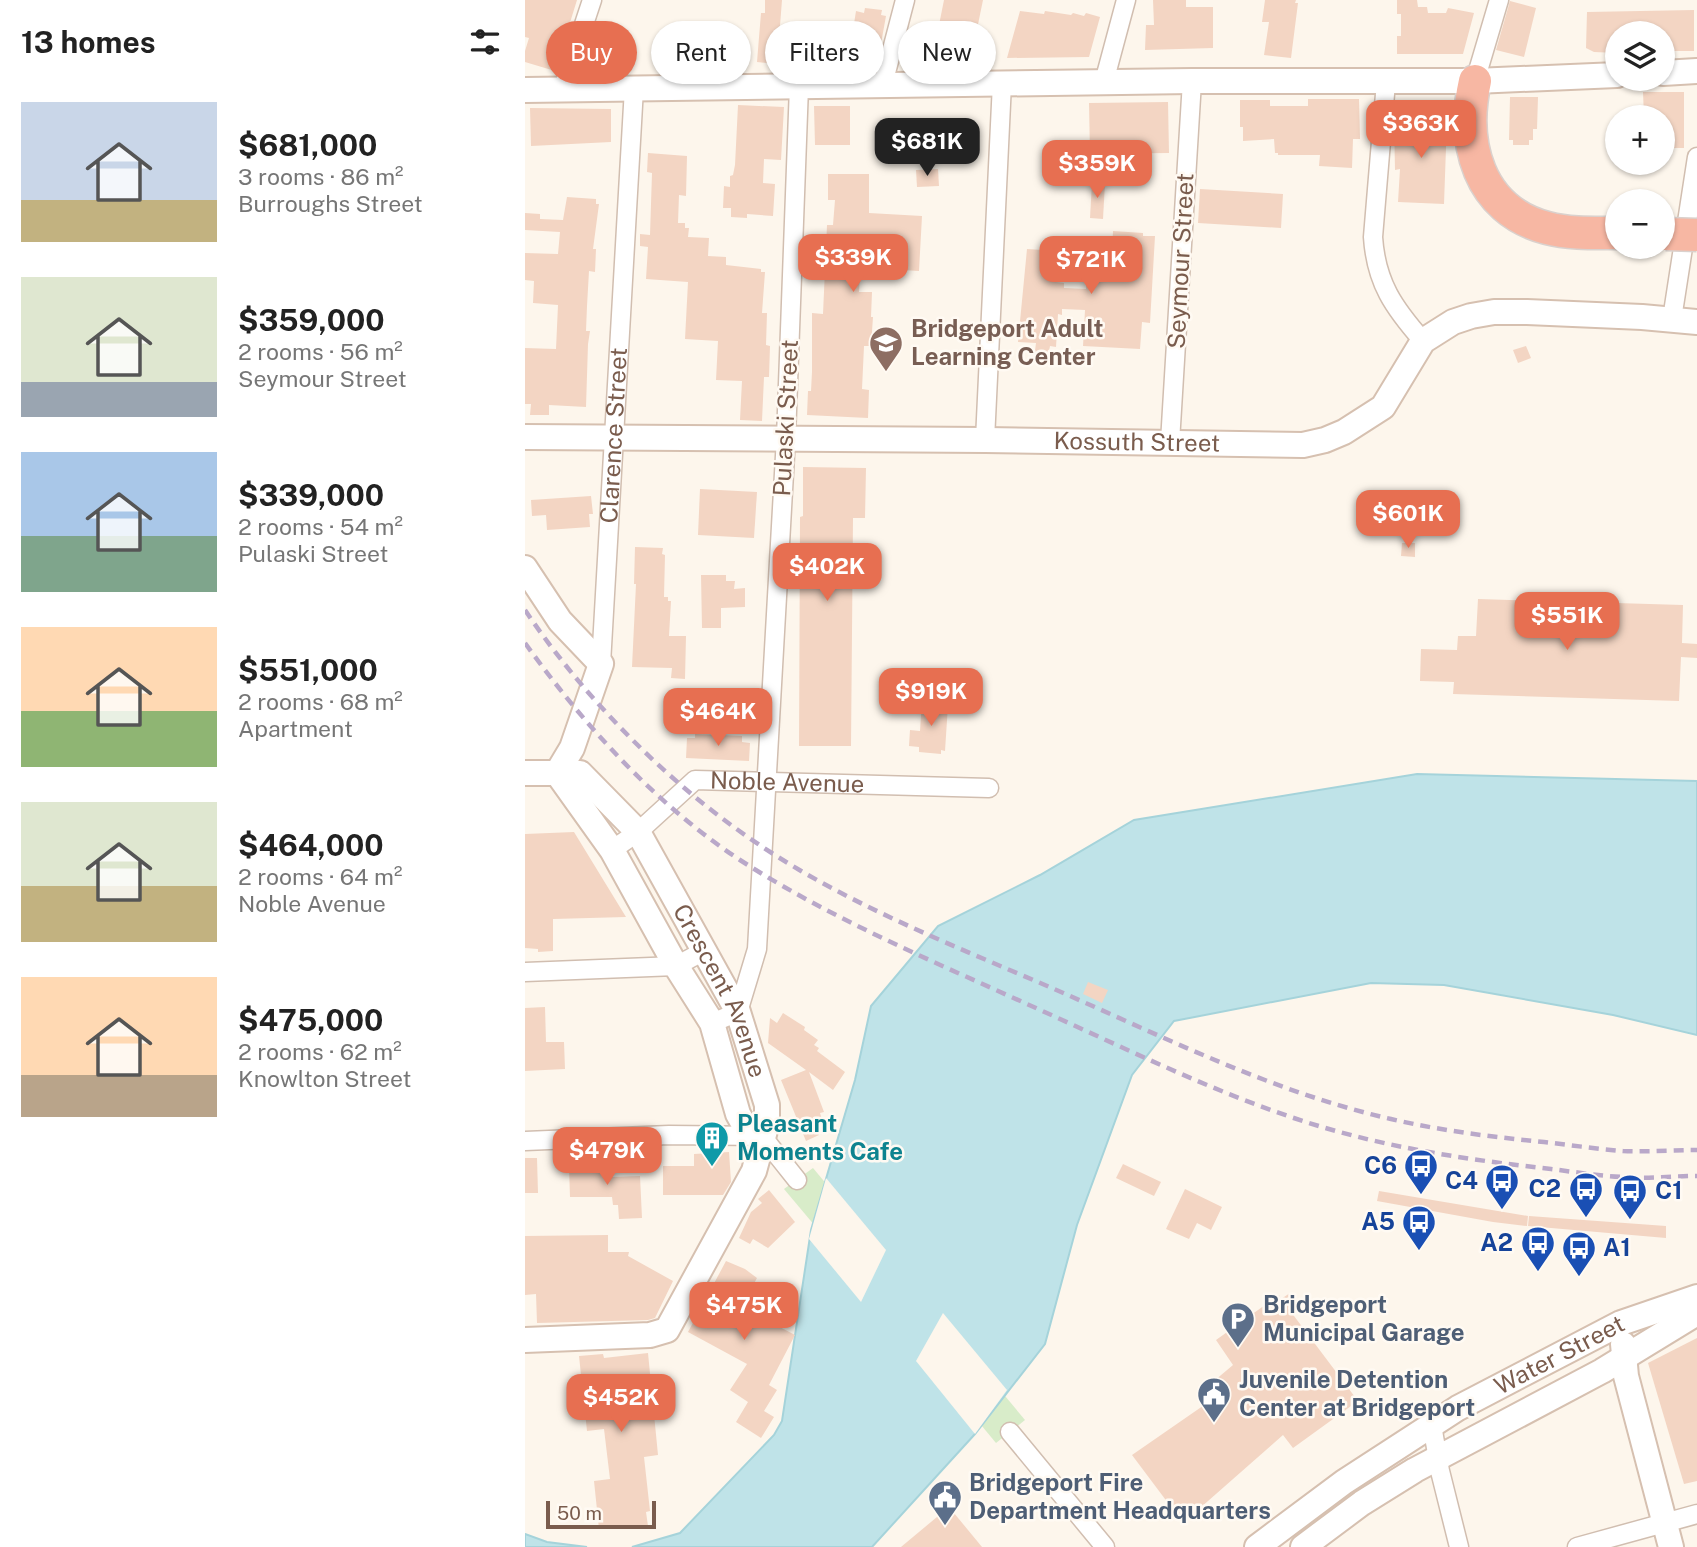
<!DOCTYPE html>
<meta charset="utf-8">
<style>
:root{--surface:#fff;--page:#f6f6f6;--text:#222;--muted:#767676;--accent:#e76f51}
body{margin:0;font-family:"Public Sans",sans-serif;background:var(--page);color:var(--text);height:100vh;display:flex;flex-direction:column;font-size:26px;white-space:nowrap}
*{box-sizing:border-box;margin:0}
p{font-size:23px;color:var(--muted)}
.icon{flex:none;width:38px;height:38px;fill:none;stroke:currentColor;stroke-width:2;stroke-linecap:round;stroke-linejoin:round}
.map{position:relative;flex:1;overflow:hidden}
.sheet{display:flex;flex-direction:column;background:var(--surface);width:525px}
.sheet>*{flex:none}
.banner{position:absolute;left:21px;top:21px;width:665px;height:63px;display:flex;gap:14px}
.buttons{position:absolute;left:1080px;top:21px;display:grid;gap:14px}
.buttons a{display:grid;place-items:center;width:70px;height:70px;border-radius:50%;background:var(--surface);box-shadow:0 2px 5px #0004;font-size:35px}
.scale{position:absolute;left:21px;bottom:18px;width:110px;box-sizing:border-box;padding-left:7px;border:4px solid #7a5c4d;border-top:0;font-size:19px;line-height:24px;white-space:nowrap;color:#7a5c4d;-webkit-text-stroke:5px #fffaf3;paint-order:stroke}
.price{position:absolute;translate:-50% -60px;padding:0 16px;border-radius:14px;background:var(--accent);color:#fff;font-size:23px;line-height:46px;filter:drop-shadow(0 2px 4px #0008)}
.price::after{content:'';position:absolute;left:50%;top:42px;width:21px;height:16px;margin-left:-10px;background:inherit;clip-path:polygon(0 0,100% 0,50% 100%)}
.price.selected{background:#222;color:#fff}
ul{padding:0;list-style:none}
li{display:flex;align-items:center;gap:21px;height:175px;padding:0 21px}
li span{display:grid;place-items:center;flex:none;width:196px;height:140px;border-radius:0px;color:#555}
li>.icon{margin-inline-start:auto}
span .icon{width:84px;height:84px;fill:#fffc;stroke-width:1}
li b{font-size:30px}
h2{display:flex;justify-content:space-between;align-items:center;height:84px;padding:0 21px;font-size:30px}
.chip{padding:0 24px;border-radius:32px;background:var(--surface);box-shadow:0 2px 5px #0004;font-size:24px;line-height:63px}
.chip.selected{background:var(--accent);color:#fff}
main{display:flex;flex:1;min-height:0}
.map>svg:first-child{display:block}
.green{fill:#d8ecc9}
.water{fill:#bfe3e8;stroke:#a5d3da;stroke-width:2}
.pier{fill:#fdf6ec}
.building{fill:#f3d5c3}
.lines{fill:none;stroke-linecap:round;stroke-linejoin:round}
.street-casing{stroke:#d1beb0;stroke-width:21}
.secondary-casing{stroke:#d6c0b0;stroke-width:28}
.highway-casing{stroke:#dad1cd;stroke-width:35}
.street{stroke:#fff;stroke-width:18}
.secondary{stroke:#fff;stroke-width:24}
.highway{stroke:#f7b7a3;stroke-width:32}
.rail{stroke:#b9a8c9;stroke-width:4.5;stroke-dasharray:10 7;stroke-linecap:butt}
.highway-bridge-casing{stroke:#dad1cd;stroke-width:35;stroke-linecap:butt}
.highway-bridge{stroke:#f7b7a3;stroke-width:32}
.labels{text-anchor:middle;stroke-width:5;stroke-linejoin:round;paint-order:stroke}
.street-label{font-size:24px;fill:#7a5c4d;stroke:#fffaf3}
.education-label{font-size:24px;font-weight:bold;fill:#785e54;stroke:#fffaf3;text-anchor:start}
.culture-label{font-size:24px;font-weight:bold;fill:#0d838f;stroke:#fffaf3;text-anchor:start}
.transit-label{font-size:24px;font-weight:bold;fill:#164399;stroke:#fffaf3;text-anchor:end}
.service-label{font-size:24px;font-weight:bold;fill:#4e5e75;stroke:#fffaf3;text-anchor:start}
</style>
<main>
<section class="sheet">
<h2>13 homes<svg class="icon" aria-label="filters" viewBox="0 0 24 24"><path d="M4 7h16M4 17h16"/><circle cx="9" cy="7" r="2"/><circle cx="15" cy="17" r="2"/></svg></h2>
<ul>
<li><span style="background:linear-gradient(#c9d6e8 70%,#c2b280 0)"><svg class="icon" aria-label="home" viewBox="0 0 24 24"><path d="M3 11l9-7 9 7M6 9v11h12V9"/></svg></span><div><b>$681,000</b><p>3 rooms · 86 m²</p><p>Burroughs Street</p></div></li>
<li><span style="background:linear-gradient(#dfe7d0 75%,#9aa5b1 0)"><svg class="icon" aria-label="home" viewBox="0 0 24 24"><path d="M3 11l9-7 9 7M6 9v11h12V9"/></svg></span><div><b>$359,000</b><p>2 rooms · 56 m²</p><p>Seymour Street</p></div></li>
<li><span style="background:linear-gradient(#a9c7e8 60%,#7fa58c 0)"><svg class="icon" aria-label="home" viewBox="0 0 24 24"><path d="M3 11l9-7 9 7M6 9v11h12V9"/></svg></span><div><b>$339,000</b><p>2 rooms · 54 m²</p><p>Pulaski Street</p></div></li>
<li><span style="background:linear-gradient(#ffd9b3 60%,#8fb573 0)"><svg class="icon" aria-label="home" viewBox="0 0 24 24"><path d="M3 11l9-7 9 7M6 9v11h12V9"/></svg></span><div><b>$551,000</b><p>2 rooms · 68 m²</p><p>Apartment</p></div></li>
<li><span style="background:linear-gradient(#dfe7d0 60%,#c2b280 0)"><svg class="icon" aria-label="home" viewBox="0 0 24 24"><path d="M3 11l9-7 9 7M6 9v11h12V9"/></svg></span><div><b>$464,000</b><p>2 rooms · 64 m²</p><p>Noble Avenue</p></div></li>
<li><span style="background:linear-gradient(#ffd9b3 70%,#b9a48a 0)"><svg class="icon" aria-label="home" viewBox="0 0 24 24"><path d="M3 11l9-7 9 7M6 9v11h12V9"/></svg></span><div><b>$475,000</b><p>2 rooms · 62 m²</p><p>Knowlton Street</p></div></li>
</ul>
</section>
<div class="map">
<svg width="1172" height="1547" viewBox="0 0 1172 1547">
<rect width="100%" height="100%" fill="#fdf6ec"/>
<g class="green">
<path d="M288 1168 358 1252 343 1289 259 1189Z"/>
<path d="M415 1318 500 1420 471 1443 398 1355Z"/>
</g>
<g class="water">
<path d="M892 774 1172 781V1035L1088 1015 919 985 846 983 649 1021 607 1075 552 1225 520 1344 450 1434 347 1547H107L155 1533 249 1435 257 1421 286 1230 330 1080 346 1006 413 926 515 875 609 820Z"/>
<path d="M0 1534 22 1542 62 1547H0Z"/>
</g>
<g class="pier">
<path d="M301 1178 361 1250 336 1302 284 1239Z"/>
<path d="M418 1313 482 1390 450 1434 391 1361Z"/>
</g>
<g class="building">
<path d="M0 0H52L30 71 0 62V51L4 38 0 37Z"/>
<path d="M240 0H257L252 64 232 62 236 13H240Z"/>
<path d="M419 0H458L451 34 414 25Z"/>
<path d="M628 0H661V7H688V48L620 50 621 25H629Z"/>
<path d="M740 0H771L770 3H773L766 58 739 55 744 22H737Z"/>
<path d="M872 0H892L893 7H902L903 13H921L923 8 949 13 938 54H872V36H876V14H872Z"/>
<path d="M985 1 1011 8 999 57 971 50Z"/>
<path d="M340 8 357 10 356 15 361 16 353 60 324 56 331 11 339 13Z"/>
<path d="M1169 10V51H1138V33H1092V53L1069 52 1061 48 1062 12Z"/>
<path d="M495 11 519 14 520 11 546 15 548 13 559 16 561 13 575 17 564 57 482 58Z"/>
<path d="M420 41 421 57 402 58 401 42Z"/>
<path d="M1118 92H1159V148H1138V117H1119Z"/>
<path d="M985 97H1013L1012 129H1008V140H1004V145H988V140H984Z"/>
<path d="M783 99H834L835 139H828L827 168 794 166 795 155H753V153H750L749 139 718 141V127H715V100H745V106H783Z"/>
<path d="M643 102 644 153 565 154 564 103Z"/>
<path d="M213 105 259 107 256 160 239 159 238 183 250 184 248 216 222 214V218L206 217V208H198L199 186 205 187V176L208 175 210 165Z"/>
<path d="M289 106H325V145H290Z"/>
<path d="M5 108 86 109V142L6 146Z"/>
<path d="M869 120H922L919 204 873 202 875 169 870 170Z"/>
<path d="M123 153 162 156 161 196 154 195 153 223H160V228H164L163 237 184 238 183 256 201 257V265L236 269V272H240L237 313H242L241 345 245 346 244 377H239L237 421 215 420 217 381 191 380 193 341 160 339 163 282 121 279 123 247 115 246V234L125 235 127 173 122 172Z"/>
<path d="M413 169 414 186 392 187 391 170Z"/>
<path d="M303 174H344V213L397 216 394 271 361 269 362 257 336 256 334 292H347L346 317H348L346 346H339L337 389 344 390 343 418 282 415 283 391H286L287 372V313L298 314 302 225H308L310 200H303Z"/>
<path d="M567 182 580 183 578 219 565 218Z"/>
<path d="M675 189 758 194 756 228 673 223Z"/>
<path d="M42 197 71 199V204H74L68 249H71L70 272 64 271 62 306 61 331H65L63 344 61 407 24 405V415H5L6 404H0V348L31 349 33 305 8 303 9 281 0 280V253L33 254 35 232 0 230V213L15 214V219L38 220Z"/>
<path d="M588 231 618 233V236H630L625 323 617 322 615 349 558 346 560 310 537 309V315L533 314 531 347 525 346 522 361 509 359 511 343 493 342 502 249 533 251 531 282 539 283V288L561 289 564 254 587 255Z"/>
<path d="M1001 346 1006 358 993 363 988 350Z"/>
<path d="M278 467 341 468 340 518H328L326 746H274L275 517 278 516Z"/>
<path d="M175 489 232 492 229 538 173 535Z"/>
<path d="M66 496 68 514H64L65 527 22 530 21 515 7 516 6 500Z"/>
<path d="M877 543H890V557L876 556Z"/>
<path d="M110 547 138 548 137 554 140 555 139 597H143V601H146L144 636H161L160 679 146 678 147 668 107 667 111 584H109Z"/>
<path d="M176 575H201V581H210L209 589 220 588V607L196 608V628H177Z"/>
<path d="M953 599 1158 605 1157 643 1172 644V658L1156 657 1154 701 928 694 929 682 895 681 896 649 932 650 933 636H951Z"/>
<path d="M408 699H419V705H423L420 751 416 750V754L394 752V747L384 746 385 730 395 731 397 700 407 701Z"/>
<path d="M170 734 217 736V742L225 743 224 761 161 758 162 738H170Z"/>
<path d="M49 832 101 917 28 919V951L13 952V949L0 948V834Z"/>
<path d="M563 982 583 990 577 1003 558 994Z"/>
<path d="M20 1007 21 1042H39L40 1069 0 1071V1008Z"/>
<path d="M258 1013 280 1027 279 1030 293 1040 289 1045 294 1048 292 1051 320 1072 308 1090 284 1072 299 1112 295 1113 299 1126 292 1129 294 1135 281 1141 256 1080 281 1070 243 1043 245 1018 252 1023Z"/>
<path d="M204 1152 206 1182 198 1195H138V1166H169V1154Z"/>
<path d="M0 1158H12L13 1193H0Z"/>
<path d="M86 1161 87 1177 115 1176 117 1218 94 1219 93 1205H88L87 1197H45L44 1167H52L51 1162Z"/>
<path d="M598 1164 636 1182 629 1196 591 1178Z"/>
<path d="M660 1189 697 1207 686 1230 672 1223 664 1239 641 1229Z"/>
<path d="M244 1190 270 1222 243 1248 228 1239 225 1244 214 1238 226 1212 237 1203 233 1199Z"/>
<path d="M854 1191 1003 1216 1002 1226 968 1222 852 1201Z"/>
<path d="M1004 1216 1141 1226V1238L1003 1226Z"/>
<path d="M83 1235V1252H104L103 1256 148 1281 130 1318 123 1320 12 1323 11 1294 0 1295V1236Z"/>
<path d="M201 1261 220 1269 232 1278 219 1302 225 1305 222 1310 270 1335 244 1385 252 1390 239 1411 249 1417 236 1438 211 1422 223 1402 205 1390 222 1364 163 1332Z"/>
<path d="M765 1293 772 1302 763 1308 833 1401 768 1448 758 1435 658 1523 607 1455 698 1392 689 1381 708 1365 691 1340 754 1295 756 1299Z"/>
<path d="M1172 1338V1481L1159 1484 1123 1363Z"/>
<path d="M123 1353 133 1455 119 1457 125 1511 121 1512 123 1526 74 1529 69 1481 85 1479 79 1429 62 1431 54 1356 78 1354 79 1358Z"/>
<path d="M424 1507 457 1547H376Z"/>
</g>
<g class="lines">
<g class="street-casing">
<g id="street">
<path d="M950 81 974 0"/>
<path d="M579 82 601 0"/>
<path d="M861 82 848 237C851 283 869 308 898 341"/>
<path d="M358 84 380 0"/>
<path d="M38 88 67 0"/>
<path d="M1147 319 1172 157"/>
<path d="M460 440 477 83"/>
<path d="M645 442 667 81"/>
<path id="s1" d="M76 664 109 88"/>
<path id="s2" d="M87 850 113 832 170 780 464 788"/>
<path d="M0 972 151 966 179 951"/>
<path d="M187 1023 213 1012 232 949 261 438 274 86"/>
<path d="M0 1141 144 1135 237 1136 272 1180"/>
<path d="M907 1425 915 1471 934 1547"/>
<path d="M485 1432 580 1547"/>
<path d="M1052 1547 1172 1514"/>
</g>
</g>
<g class="secondary-casing">
<g id="secondary">
<path d="M1138 73 1172 71"/>
<path d="M0 90 667 81H950L1092 75"/>
<path id="s3" d="M0 437 460 440 778 445 800 440 819 432 858 407 898 341 928 322 946 316 969 312H1002L1117 317 1172 322"/>
<path d="M0 568 35 621 76 664 47 748 32 773"/>
<path id="s4" d="M0 773H55L113 832 213 1012 242 1105V1123L229 1171 142 1330 125 1335 0 1340"/>
<path d="M32 773 87 850 151 966 187 1023 213 1114 218 1123 237 1136"/>
<path d="M1098 1344 1101 1376 1146 1547"/>
<path id="s5" d="M732 1547 819 1482 933 1408 1096 1323 1172 1297"/>
<path d="M778 1547 837 1503 890 1470 1077 1371 1172 1313"/>
</g>
</g>
<g class="highway-casing">
<path id="highway" d="M950 81C936 143 953 210 1022 228 1045 234 1069 233 1092 233"/>
</g>
<use href="#street" class="street"/>
<use href="#secondary" class="secondary"/>
<use href="#highway" class="highway"/>
<g class="rail">
<path d="M0 610C55 692 133 773 213 830 311 901 426 944 536 992 643 1039 751 1093 866 1119 917 1131 968 1137 1019 1142 1045 1145 1072 1149 1098 1151 1123 1152 1148 1150 1172 1150"/>
<path d="M0 643C59 725 130 804 215 860 308 920 412 963 513 1009 602 1049 690 1093 784 1123 863 1148 944 1160 1026 1169 1050 1172 1074 1176 1099 1177 1123 1179 1148 1176 1172 1176"/>
</g>
<g class="highway-bridge-casing">
<path id="highway-bridge" d="M1141 234 1172 235"/>
</g>
<use href="#highway-bridge" class="highway-bridge"/>
</g>
<defs>
<g id="school-pin" transform="scale(1.75)"><path d="M0 17L-7.5 6A9.5 9.5 0 1 1 7.5 6Z" fill="#8d6e63" stroke="#fffaf3"/><path d="M0-5L7-2L0 1L-7-2ZM-4 1L0 2.5L4 1V4Q0 6-4 4Z" fill="#fff"/></g>
<g id="building-pin" transform="scale(1.75)"><path d="M0 17L-7.5 6A9.5 9.5 0 1 1 7.5 6Z" fill="#0f9aa8" stroke="#fffaf3"/><path d="M-4-6H4V6H1V3H-1V6H-4ZM-2.5-4.3h1.7v1.8h-1.7ZM.8-4.3h1.7v1.8H.8ZM-2.5-1h1.7V.8h-1.7ZM.8-1h1.7V.8H.8Z" fill="#fff"/></g>
<g id="bus-pin" transform="scale(1.75)"><path d="M0 17L-7.5 6A9.5 9.5 0 1 1 7.5 6Z" fill="#1a4fb4" stroke="#fffaf3"/><path d="M-5-6H5V4H4V6H2V4H-2V6H-4V4H-5ZM-3.5-4V0h7V-4ZM-3.5 1.2v1.5H-2V1.2ZM2 1.2v1.5H3.5V1.2Z" fill="#fff"/></g>
<g id="parking-pin" transform="scale(1.75)"><path d="M0 17L-7.5 6A9.5 9.5 0 1 1 7.5 6Z" fill="#5c6f8a" stroke="#fffaf3"/><path d="M-3.5-5.5H1a3.5 3.5 0 0 1 0 7H-1V5.5H-3.5ZM-1-3.4V-.6H.8a1.4 1.4 0 0 0 0-2.8Z" fill="#fff"/></g>
<g id="civic-pin" transform="scale(1.75)"><path d="M0 17L-7.5 6A9.5 9.5 0 1 1 7.5 6Z" fill="#5c6f8a" stroke="#fffaf3"/><path d="M-.6-6.5H3V-4.5H.6V-3L4-1V1h2V6H-6V1h2V-1L-.6-3ZM-1.2 2.5V6h2.4V2.5Z" fill="#fff"/></g>
</defs>
<g fill-rule="evenodd">
<use href="#school-pin" x="361" y="343"/>
<use href="#building-pin" x="187" y="1138"/>
<use href="#bus-pin" x="896" y="1166"/>
<use href="#bus-pin" x="977" y="1181"/>
<use href="#bus-pin" x="1061" y="1189"/>
<use href="#bus-pin" x="1105" y="1191"/>
<use href="#bus-pin" x="894" y="1222"/>
<use href="#bus-pin" x="1013" y="1243"/>
<use href="#bus-pin" x="1054" y="1248"/>
<use href="#parking-pin" x="713" y="1319"/>
<use href="#civic-pin" x="689" y="1394"/>
<use href="#civic-pin" x="420" y="1497"/>
</g>
<g class="labels">
<g class="street-label">
<text transform="translate(656 261) rotate(-87)" y="8">Seymour Street</text>
<text transform="translate(261 418) rotate(-87)" y="8">Pulaski Street</text>
<text dy="8" stroke="none"><textPath href="#s1" startOffset="229">Clarence Street</textPath></text>
<text dy="8" stroke="none"><textPath href="#s3" startOffset="612">Kossuth Street</textPath></text>
<text dy="8" stroke="none"><textPath href="#s2" startOffset="201">Noble Avenue</textPath></text>
<text dy="8" stroke="none"><textPath href="#s4" startOffset="317">Crescent Avenue</textPath></text>
<text dy="8" stroke="none"><textPath href="#s5" startOffset="359">Water Street</textPath></text>
</g>
<g class="education-label">
<text x="386" y="337">Bridgeport Adult<tspan x="386" dy="28">Learning Center</tspan></text>
</g>
<g class="culture-label">
<text x="212" y="1132">Pleasant<tspan x="212" dy="28">Moments Cafe</tspan></text>
</g>
<g class="transit-label">
<text x="872" y="1174">C6</text>
<text x="953" y="1189">C4</text>
<text x="1036" y="1197">C2</text>
<text x="1130" y="1199" text-anchor="start">C1</text>
<text x="870" y="1230">A5</text>
<text x="988" y="1251">A2</text>
<text x="1078" y="1256" text-anchor="start">A1</text>
</g>
<g class="service-label">
<text x="738" y="1313">Bridgeport<tspan x="738" dy="28">Municipal Garage</tspan></text>
<text x="714" y="1388">Juvenile Detention<tspan x="714" dy="28">Center at Bridgeport</tspan></text>
<text x="444" y="1491">Bridgeport Fire<tspan x="444" dy="28">Department Headquarters</tspan></text>
</g>
</g>
</svg>
<div class="buttons">
<a><svg class="icon" aria-label="layers" viewBox="0 0 24 24"><path d="M12 4l9 5-9 5-9-5zM3 14l9 5 9-5"/></svg></a>
<a>+</a>
<a>−</a>
</div>
<div class="scale">50 m</div>
<b class="price" style="left:896px;top:160px">$363K</b>
<b class="price selected" style="left:402px;top:178px">$681K</b>
<b class="price" style="left:572px;top:200px">$359K</b>
<b class="price" style="left:328px;top:294px">$339K</b>
<b class="price" style="left:566px;top:296px">$721K</b>
<b class="price" style="left:883px;top:550px">$601K</b>
<b class="price" style="left:302px;top:603px">$402K</b>
<b class="price" style="left:1042px;top:652px">$551K</b>
<b class="price" style="left:406px;top:728px">$919K</b>
<b class="price" style="left:193px;top:748px">$464K</b>
<b class="price" style="left:82px;top:1187px">$479K</b>
<b class="price" style="left:219px;top:1342px">$475K</b>
<b class="price" style="left:96px;top:1434px">$452K</b>
<div class="banner">
<a class="chip selected">Buy</a>
<a class="chip">Rent</a>
<a class="chip">Filters</a>
<a class="chip">New</a>
</div>
</div>
</main>
